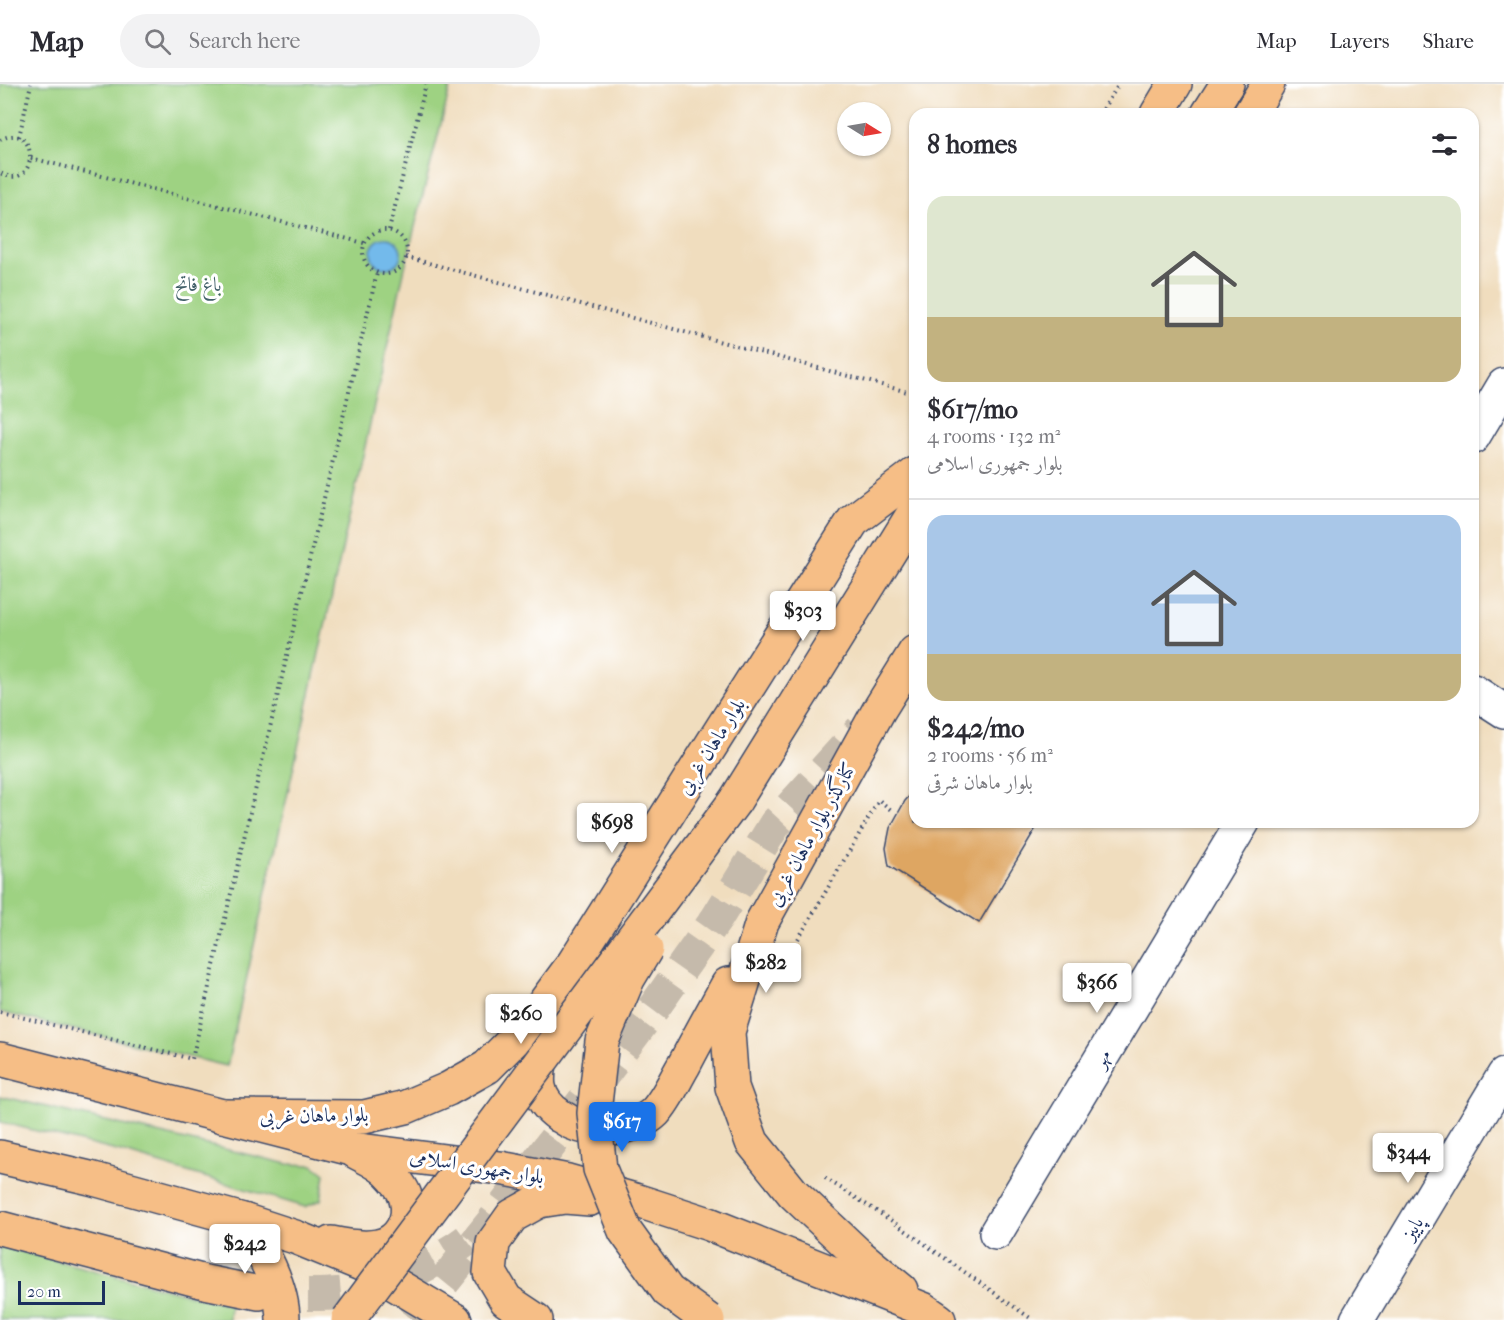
<!DOCTYPE html>
<meta charset="utf-8">
<style>
:root{--surface:#fff;--page:#f2f2f3;--text:#2b2b33;--muted:#7c7c81;--line:#e1e1e2;--accent:#1a73e8}
body{margin:0;font-family:"IM FELL French Canon",Amiri,serif;background:var(--page);color:var(--text);height:100vh;display:flex;flex-direction:column;font-size:22px;white-space:nowrap}
*{box-sizing:border-box;margin:0}
p{font-size:20px;color:var(--muted)}
.icon{flex:none;width:33px;height:33px;fill:none;stroke:currentColor;stroke-width:2;stroke-linecap:round;stroke-linejoin:round}
.map{position:relative;flex:1;overflow:hidden}
.side{position:absolute;left:909px;top:24px;width:570px;height:720px;display:flex;flex-direction:column;background:var(--surface);border-radius:18px;box-shadow:0 2px 4px #0004}
.side>*{flex:none}
.needle{width:39px;rotate:101deg}
.controls{position:absolute;left:837px;top:18px;display:grid;gap:12px}
.controls a{display:grid;place-items:center;width:54px;height:54px;border-radius:50%;background:var(--surface);box-shadow:0 2px 4px #0004;font-size:30px}
.scale{position:absolute;left:18px;bottom:15px;width:87px;box-sizing:border-box;padding-left:6px;border:3px solid #1b2f5e;border-top:0;font-size:16px;line-height:21px;white-space:nowrap;color:#1b2f5e;-webkit-text-stroke:4px #fff;paint-order:stroke}
.price{position:absolute;translate:-50% -51px;padding:0 14px;border-radius:6px;background:#fff;color:#222;font-size:20px;line-height:39px;filter:drop-shadow(0 2px 3px #0008)}
.price::after{content:'';position:absolute;left:50%;top:36px;width:18px;height:14px;margin-left:-9px;background:inherit;clip-path:polygon(0 0,100% 0,50% 100%)}
.price.current{background:var(--accent);color:#fff}
ul{padding:0;list-style:none}
li{display:grid;align-content:center;gap:12px;height:318px;padding:0 18px}
li+li{border-top:2px solid var(--line)}
li span{display:grid;place-items:center;height:186px;border-radius:18px;color:#555}
li>.icon{margin-inline-start:auto}
span .icon{width:108px;height:108px;fill:#fffc;stroke-width:1}
li b{font-size:26px}
h2{display:flex;justify-content:space-between;align-items:center;height:72px;padding:0 18px;font-size:26px}
header{display:flex;align-items:center;gap:36px;box-sizing:border-box;height:84px;padding:0 30px;background:var(--surface);border-bottom:2px solid var(--line)}
header strong{font-size:28px}
nav{display:flex;gap:33px;margin-inline-start:auto;font-size:21px}
.search{width:420px;height:54px;background:var(--page);display:flex;align-items:center;gap:15px;box-sizing:border-box;padding:0 21px;border-radius:33px;color:var(--muted);font-size:22px}
.map>svg:first-child{display:block}
.green{fill:#9ed282;stroke:#5c8070;stroke-width:1.5}
.water{fill:#73baeb;stroke:#4774a4;stroke-width:1.5}
.building{fill:#dea662}
.lines{fill:none;stroke-linecap:round;stroke-linejoin:round}
.major-tunnel{stroke:#c5baab;stroke-width:33;stroke-dasharray:33 16;stroke-linecap:butt}
.minor-casing{stroke:#3b496c;stroke-width:36}
.major-casing{stroke:#3b496c;stroke-width:36}
.path{stroke:#3b496c;stroke-width:4;stroke-dasharray:1.5 4.5;stroke-linecap:butt}
.minor{stroke:#fff;stroke-width:33}
.major{stroke:#f6be86;stroke-width:33}
.major-bridge-casing{stroke:#3b496c;stroke-width:36;stroke-linecap:butt}
.major-bridge{stroke:#f6be86;stroke-width:33}
.labels{text-anchor:middle;stroke-width:6;stroke-linejoin:round;paint-order:stroke}
.park-label{font-size:20px;fill:#426069;stroke:#fff}
.street-label{font-size:20px;fill:#1b2f5e;stroke:#fff}
</style>
<header>
<strong>Map</strong>
<div class="search"><svg class="icon" aria-label="search" viewBox="0 0 24 24"><circle cx="10" cy="10" r="6"/><path d="M15 15l6 6"/></svg>Search here</div>
<nav><a>Map</a><a>Layers</a><a>Share</a></nav>
</header>
<div class="map">
<svg width="1504" height="1236" viewBox="0 0 1504 1236">
<rect width="100%" height="100%" fill="#fff"/>
<filter id="ink" filterUnits="userSpaceOnUse"><feTurbulence type="fractalNoise" baseFrequency=".0167" numOctaves="2"/><feDisplacementMap in="SourceGraphic" scale="12" xChannelSelector="R" yChannelSelector="G"/><feConvolveMatrix kernelMatrix="1 2 1 2 8 2 1 2 1" color-interpolation-filters="sRGB"/></filter>
<filter id="wash" filterUnits="userSpaceOnUse"><feTurbulence type="fractalNoise" baseFrequency=".008" numOctaves="4" result="noise"/><feDisplacementMap in="SourceGraphic" scale="24" xChannelSelector="R" yChannelSelector="G"/><feGaussianBlur stdDeviation="1.35" result="paint"/><feColorMatrix in="noise" values="0 0 0 0 0 0 0 0 0 0 0 0 0 0 0 0 0 1.4 0 .05"/><feComposite in="paint" operator="in"/></filter>
<g filter="url(#wash)">
<rect width="100%" height="100%" fill="#f0ddbe"/>
<g class="green">
<path d="M0 0H451L407 174 227 982 0 928Z"/>
<path d="M0 1012 288 1080 313 1081 325 1090 321 1116 305 1123 121 1068 0 1038Z"/>
<path d="M0 1162 205 1215 230 1220 229 1236H0Z"/>
</g>
<circle class="water" cx="386" cy="169" r="15"/>
<g id="blocks">
<path class="building" d="M915 706V738H1026L1036 744 979 839 889 782 886 764 890 744 905 717Z"/>
</g>
</g>
<g filter="url(#ink)">
<use href="#blocks" fill-opacity="0" stroke="#3b496c" stroke-width="1.5"/>
<g class="lines">
<g class="major-tunnel">
<path d="M259 1209C287 1210 315 1212 343 1209 381 1205 437 1179 467 1156"/>
<path d="M413 1236 493 1137 655 922 717 834 775 740 861 646"/>
</g>
<g class="minor-casing">
<g id="minor">
<path d="M1473 353 1504 301"/>
<path d="M1473 607 1504 627"/>
<path d="M996 1149 1243 738"/>
<path d="M1357 1236 1504 991"/>
</g>
</g>
<g class="major-casing">
<g id="major">
<path d="M1157 30 1175 0"/>
<path d="M1208 30 1227 0"/>
<path d="M1250 30 1268 0"/>
<path d="M735 717 915 427"/>
<path d="M543 963C537 992 532 1013 560 1032 564 1034 568 1037 572 1039 593 1049 638 1045 655 1028 667 1015 675 996 684 981 698 954 713 927 728 900"/>
<path d="M0 975 352 1065 500 1084 568 1097 635 1116 709 1140 923 1225 939 1236"/>
<path d="M222 1032 364 1033 406 1023 448 1005 487 983 525 945 573 880 853 437 915 390"/>
<path d="M0 1073 90 1094 243 1136 295 1153 361 1180 455 1236"/>
<path d="M243 1136C261 1164 283 1202 283 1236"/>
<path d="M0 1144 205 1198 259 1209"/>
<path d="M331 1159C346 1162 364 1165 378 1162 399 1158 412 1136 406 1115 404 1106 395 1095 388 1088 379 1079 367 1074 356 1068"/>
<path d="M901 1206 861 1173 793 1109 752 1058 732 1003 728 948 762 838 879 626 915 568"/>
<path d="M536 1236 506 1216 490 1189 493 1159 512 1132 539 1117 565 1113 590 1115"/>
</g>
</g>
<g class="path">
<path d="M1100 30 1119 0"/>
<path d="M19 53 31 0"/>
<path d="M0 56C40 34 40 110 0 89"/>
<path d="M31 74 364 159"/>
<circle cx="385" cy="168" r="22"/>
<path d="M389 146 426 0"/>
<path d="M406 173 915 310"/>
<path d="M783 881 879 716 891 726"/>
<path d="M0 928 192 975 377 189"/>
<path d="M825 1094 892 1137 1033 1236"/>
</g>
<use href="#minor" class="minor"/>
<use href="#major" class="major"/>
<g class="major-bridge-casing">
<g id="major-bridge">
<path d="M646 865 628 895 602 957 594 1029 600 1085 625 1147 668 1207 708 1236"/>
<path d="M348 1236 735 717"/>
</g>
</g>
<use href="#major-bridge" class="major-bridge"/>
</g>
</g>
<g class="labels">
<g class="park-label">
<text x="198" y="207">باغ فاتح</text>
</g>
<g class="street-label">
<text transform="translate(711 662) rotate(-58)" y="7">بلوار ماهان غربی</text>
<text transform="translate(811 750) rotate(-61)" y="7">کنارگذر بلوار ماهان غربی</text>
<text transform="translate(1101 974) rotate(-59)" y="7">مهر</text>
<text transform="translate(314 1031) rotate(-1)" y="7">بلوار ماهان غربی</text>
<text transform="translate(477 1082) rotate(9)" y="7">بلوار جمهوری اسلامی</text>
<text transform="translate(1412 1144) rotate(-59)" y="7">پاییز</text>
</g>
</g>
</svg>
<div class="controls">
<a><svg class="needle" viewBox="-14 -14 28 28"><path d="M0-13l5 13h-10z" fill="#e53935"/><path d="M0 13l5-13h-10z" fill="#7c7c81"/></svg></a>
</div>
<div class="scale">20 m</div>
<b class="price" style="left:803px;top:558px">$303</b>
<b class="price" style="left:612px;top:770px">$698</b>
<b class="price" style="left:766px;top:910px">$282</b>
<b class="price" style="left:1097px;top:930px">$366</b>
<b class="price" style="left:521px;top:961px">$260</b>
<b class="price current" style="left:622px;top:1069px">$617</b>
<b class="price" style="left:1408px;top:1100px">$344</b>
<b class="price" style="left:245px;top:1191px">$242</b>
<section class="side">
<h2>8 homes<svg class="icon" aria-label="filters" viewBox="0 0 24 24"><path d="M4 7h16M4 17h16"/><circle cx="9" cy="7" r="2"/><circle cx="15" cy="17" r="2"/></svg></h2>
<ul>
<li><span style="background:linear-gradient(#dfe7d0 65%,#c2b280 0)"><svg class="icon" aria-label="home" viewBox="0 0 24 24"><path d="M3 11l9-7 9 7M6 9v11h12V9"/></svg></span><div><b>$617/mo</b><p>4 rooms · 132 m²</p><p>بلوار جمهوری اسلامی</p></div></li>
<li><span style="background:linear-gradient(#a9c7e8 75%,#c2b280 0)"><svg class="icon" aria-label="home" viewBox="0 0 24 24"><path d="M3 11l9-7 9 7M6 9v11h12V9"/></svg></span><div><b>$242/mo</b><p>2 rooms · 56 m²</p><p>بلوار ماهان شرقی</p></div></li>
</ul>
</section>
</div>
